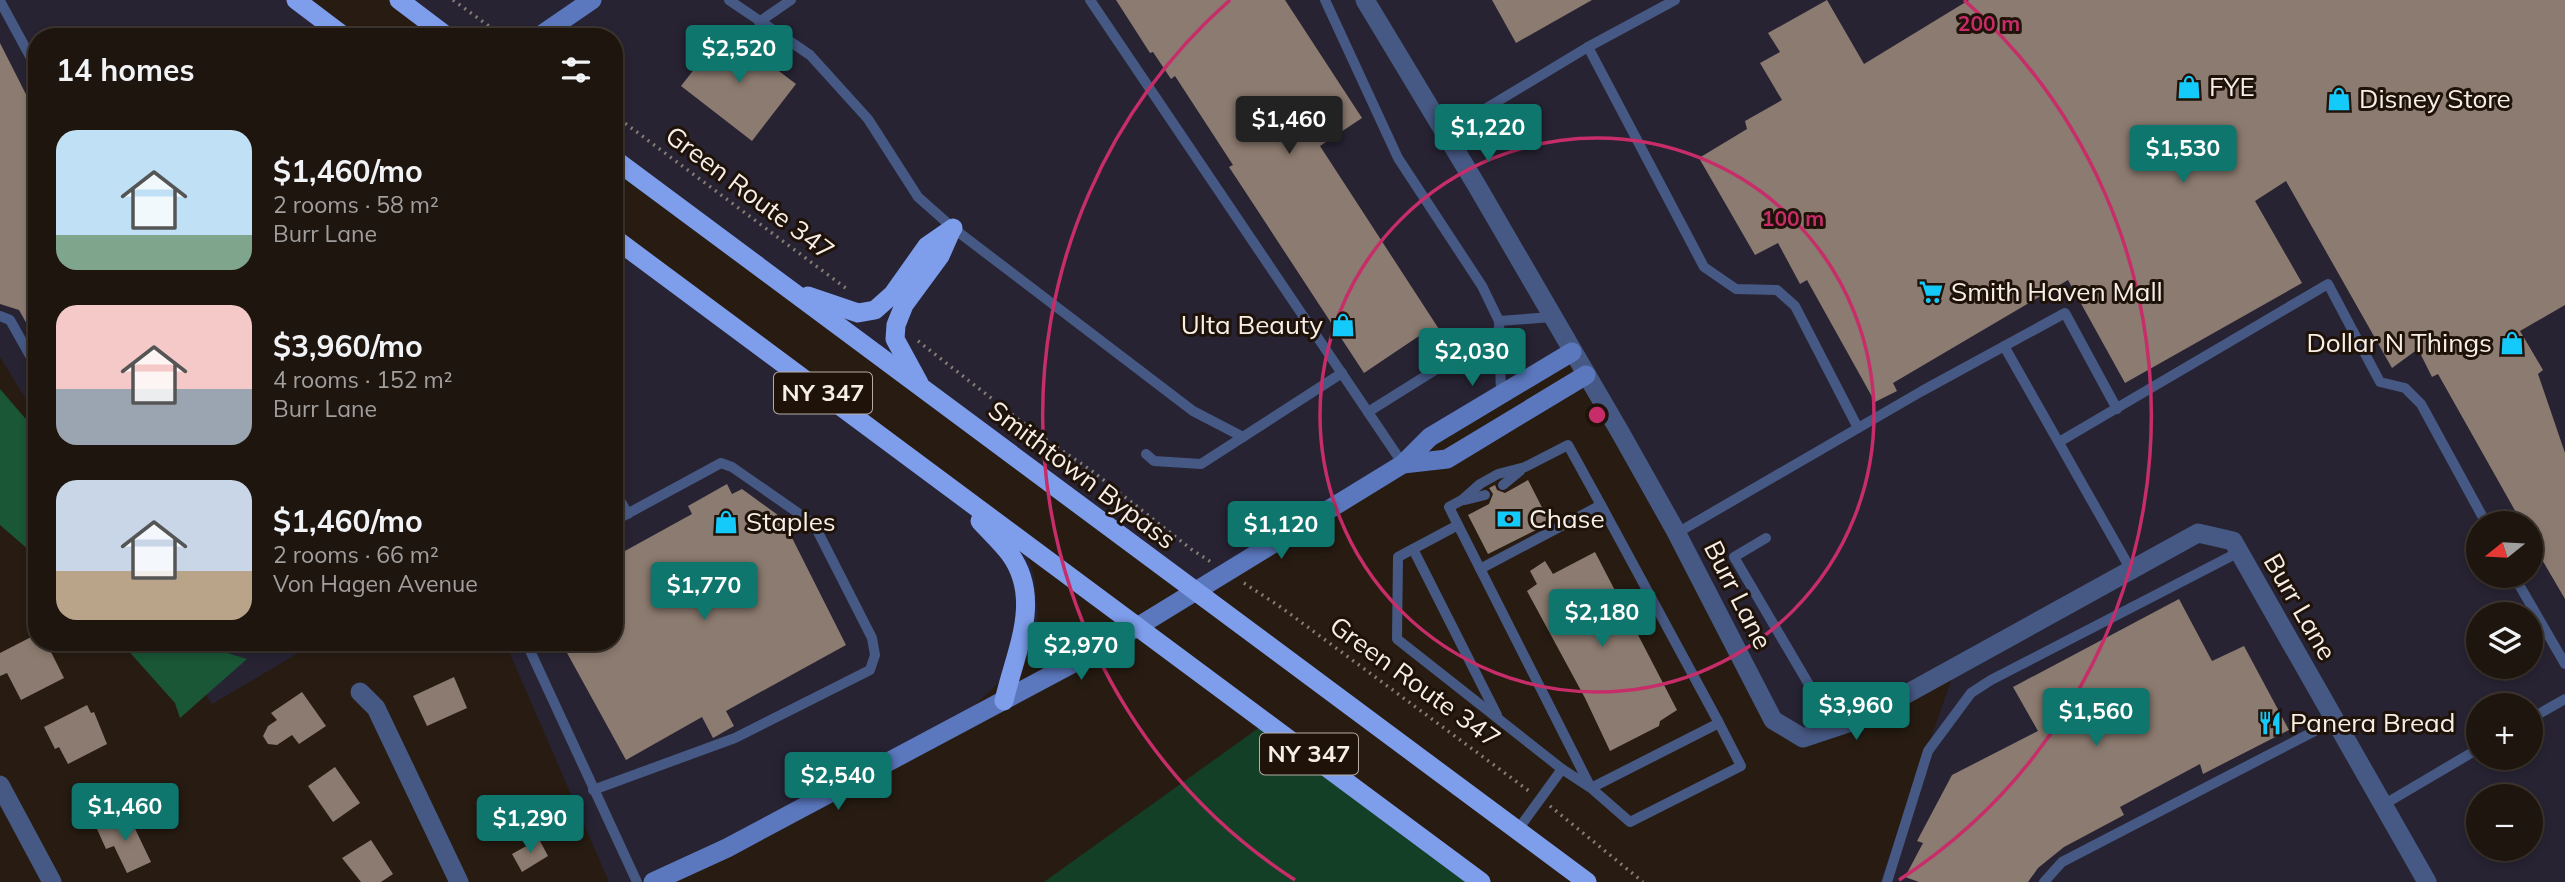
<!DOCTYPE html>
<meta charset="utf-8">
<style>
:root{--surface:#1e150e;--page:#261e17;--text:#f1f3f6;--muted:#a19f9e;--line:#3c342e;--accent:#0f766e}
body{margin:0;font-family:Mulish,sans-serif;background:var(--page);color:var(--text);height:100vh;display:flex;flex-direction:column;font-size:26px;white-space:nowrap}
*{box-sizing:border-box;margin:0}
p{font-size:23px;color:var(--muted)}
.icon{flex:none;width:38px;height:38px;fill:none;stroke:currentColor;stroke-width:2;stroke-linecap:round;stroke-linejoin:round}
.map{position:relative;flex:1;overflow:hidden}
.panel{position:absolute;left:28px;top:28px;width:595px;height:623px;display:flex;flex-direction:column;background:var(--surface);border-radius:28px;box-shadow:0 4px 10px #0003,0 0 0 2px var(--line)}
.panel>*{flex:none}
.needle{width:46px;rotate:252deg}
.tools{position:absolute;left:2466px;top:511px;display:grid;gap:14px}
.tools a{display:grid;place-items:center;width:77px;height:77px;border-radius:50%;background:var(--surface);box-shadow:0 4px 10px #0003,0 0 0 2px var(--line);font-size:35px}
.price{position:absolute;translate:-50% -60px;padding:0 16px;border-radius:7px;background:var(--accent);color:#fff;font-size:23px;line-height:46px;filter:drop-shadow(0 2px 4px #0008)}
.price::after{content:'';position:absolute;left:50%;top:42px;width:21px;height:16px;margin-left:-10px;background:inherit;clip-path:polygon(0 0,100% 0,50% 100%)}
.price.active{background:#222;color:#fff}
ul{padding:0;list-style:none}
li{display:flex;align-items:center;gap:21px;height:175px;padding:0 28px}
li span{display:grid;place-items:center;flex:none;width:196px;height:140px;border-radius:21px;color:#555}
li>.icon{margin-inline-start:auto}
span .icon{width:84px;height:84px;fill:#fffc;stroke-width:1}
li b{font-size:30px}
h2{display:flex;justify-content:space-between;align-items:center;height:84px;padding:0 28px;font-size:30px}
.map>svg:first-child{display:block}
.commercial{fill:#272333;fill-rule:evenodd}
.green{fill:#143f27}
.forest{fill:#195736}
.building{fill:#8c7b70}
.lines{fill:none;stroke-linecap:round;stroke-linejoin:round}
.path{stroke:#867c73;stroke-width:3.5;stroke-dasharray:2 5;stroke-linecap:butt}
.service{stroke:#465984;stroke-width:10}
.minor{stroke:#465984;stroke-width:19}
.secondary{stroke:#5b78be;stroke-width:19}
.trunk{stroke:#7e9eec;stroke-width:19}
.ring{fill:none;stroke:#c72d69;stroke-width:3.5}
.labels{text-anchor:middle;stroke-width:6;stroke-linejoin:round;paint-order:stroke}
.shield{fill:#1f1309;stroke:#b6aca4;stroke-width:2}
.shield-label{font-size:24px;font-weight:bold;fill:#f7eee7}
.poi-label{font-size:26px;fill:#f7eee7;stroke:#1f1309;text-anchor:start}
.street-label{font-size:26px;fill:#f7eee7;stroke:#1f1309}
.centre{fill:#c72d69;stroke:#1f1309;stroke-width:3.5}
.ring-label{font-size:21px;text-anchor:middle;font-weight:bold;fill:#c72d69;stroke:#1f1309;stroke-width:6;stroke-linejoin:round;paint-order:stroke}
</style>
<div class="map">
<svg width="2565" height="882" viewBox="0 0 2565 882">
<rect width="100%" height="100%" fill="#281c12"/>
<g class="commercial">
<path d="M0 0H293L343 37H37V417L0 357Z"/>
<path d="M399 0H2565V882H1880L1956 667 1803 738 1773 720 1572 352 1194 591 614 159V37H448ZM2478 523H2530V576H2478ZM2478 614H2530V667H2478ZM2478 705H2530V758H2478ZM2478 796H2530V849H2478Z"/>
<path d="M614 238 1022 541 1034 574 1038 619 1029 654 974 706 727 848 635 882H609L505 642H614Z"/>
<path d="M174 642H317L212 704Z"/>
</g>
<path class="green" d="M1260 727 1485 882H1044Z"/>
<g class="forest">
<path d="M0 389 37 432V557L0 525Z"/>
<path d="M119 642H215L224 652 247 659 180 718 175 703 125 647Z"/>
</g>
<g class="building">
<path d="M1116 0H1285L1362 118 1320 146 1448 343 1431 354 1419 336 1364 373 1229 167 1233 165 1175 76 1171 79 1153 52 1150 53Z"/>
<path d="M1492 0H1592L1516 43Z"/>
<path d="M1827 0 1864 64 1969 0H2565V305L2520 331 2543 370 2538 374 2565 453V599L2530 539V523H2522L2438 374 2432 377 2418 349 2392 368 2286 181 2255 201 2302 283 2125 383 2068 280 1893 383 1897 391 1875 402 1807 280 1800 284 1778 243 1755 255 1699 158 1747 129 1745 121 1782 100 1760 63 1780 52 1768 33Z"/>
<path d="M725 30 796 84 752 141 681 86Z"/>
<path d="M0 43 37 116V342L19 310 0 304Z"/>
<path d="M1528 480 1550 523 1488 554 1468 515 1489 504 1493 494 1489 488 1495 485 1497 490 1505 493Z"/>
<path d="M727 484 732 494 742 489 782 518 846 645 726 711 734 726 713 738 702 717 626 760 561 642H614V557L692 514 688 506Z"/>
<path d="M1595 552 1677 710 1660 721 1659 726 1610 751 1585 698 1527 591 1537 584 1530 571 1545 561 1553 574Z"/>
<path d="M2179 599 2212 661 2244 646 2289 730 2203 774 2200 764 2120 807 2124 815 2064 847 2038 868 2028 882H1919L1905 877 1923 843 1917 841 1952 775 2038 731 2013 687Z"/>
<path d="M37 634V642H46L64 678 21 700 7 673 0 676V653Z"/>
<path d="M454 677 467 708 427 726 413 696Z"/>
<path d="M302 692 326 726 299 744 292 735 277 745 268 744 263 736 268 726 277 720 271 713Z"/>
<path d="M87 705 91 713 94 712 107 744 68 764 59 747 55 749 44 727Z"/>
<path d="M335 767 360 803 333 822 308 786Z"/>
<path d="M128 814 151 862 127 873 114 846 106 849 97 829Z"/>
<path d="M539 839 548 856 522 872 512 854Z"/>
<path d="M371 840 393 874 381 882H361L342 858Z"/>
</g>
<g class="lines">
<g class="path">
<path d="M453 0 504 37"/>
<path d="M614 115 847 289"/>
<path d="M2036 136 2052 159"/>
<path d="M918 341 1032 430 1092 471 1191 549 1211 562"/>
<path d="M1244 583 1282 608 1529 791"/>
<path d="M1550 806 1643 882"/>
</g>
<g class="service">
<path d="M729 0 810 55 868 119 918 197 953 228 1193 411 1243 437"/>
<path d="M1090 0 1403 464"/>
<path d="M1325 0 1398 158 1482 286 1499 321 1501 394"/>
<path d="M0 1 37 69"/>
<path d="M759 22 791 0"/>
<path d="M1588 47 1704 267 1736 289 1777 290 1795 306 1858 428"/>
<path d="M1445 133 1588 47 1675 0"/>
<path d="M0 316 10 320 37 368"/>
<path d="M1499 321 1552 317"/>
<path d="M2004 346 2131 570"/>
<path d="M1368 412 1499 330"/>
<path d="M2059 442 2328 284 2380 382 2405 388 2421 404 2486 523"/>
<path d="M1146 454 1154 461 1201 464 1342 373"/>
<path d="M1503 485 1520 471"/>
<path d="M614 490 628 514"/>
<path d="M1465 500 1485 495"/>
<path d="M1458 525 1449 507 1462 500 1480 484 1498 474 1525 467 1568 445 1601 505"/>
<path d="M1677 533 1922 391 2065 313 2117 409"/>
<path d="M1766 538 1734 557 1818 700"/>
<path d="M1413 549 1497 715"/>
<path d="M1480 569 1601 505 1719 723 1591 788 1458 525 1398 557 1397 639 1562 769 1591 788 1630 822 1741 766 1719 723"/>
<path d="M2514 576 2565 664"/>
<path d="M526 642 637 882"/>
<path d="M2530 719 2565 699"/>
<path d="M593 790 735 738 870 670 875 655 872 638 817 530 811 522 732 467 721 463 614 521"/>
<path d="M2383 805 2478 749"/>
<path d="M1517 831 1562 769"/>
<path d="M1887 882 1928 751 1971 693 1991 680 2239 552"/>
<path d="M2044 882 2062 862 2334 721"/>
</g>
<g class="minor">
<path d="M1365 0 1477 186 1620 432 1674 528 1773 720 1803 738 1863 718 2198 533 2233 541 2427 882"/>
<path d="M360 692 376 708 459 882"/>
<path d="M0 785 52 882"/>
</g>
<g class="secondary">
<path d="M538 37 592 0"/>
<path d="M1403 464 1447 459 1586 375"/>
<path d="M653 882 727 848 1111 643 1403 464 1430 437 1572 352"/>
</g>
<g class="trunk">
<path d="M296 0 345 37"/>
<path d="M399 0 448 37"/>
<path d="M614 159 1587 882"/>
<path d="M614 238 1481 882"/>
<path d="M808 296 858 313 875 310 893 294 927 246 953 228"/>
<path d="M919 383 895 339 896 325 904 305 940 256 952 229"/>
<path d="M980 521C990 532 1001 542 1010 554 1043 600 1015 652 1004 701"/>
</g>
</g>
<g class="ring">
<circle cx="1597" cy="415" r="277"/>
<path d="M1295 880A554 554 0 0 1 1230 0M1964 0A554 554 0 0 1 1899 880"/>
</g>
<defs>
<g id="shop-bare" transform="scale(1.89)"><path d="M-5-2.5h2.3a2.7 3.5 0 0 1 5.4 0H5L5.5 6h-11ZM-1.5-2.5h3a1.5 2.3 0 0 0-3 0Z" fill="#14cafb" stroke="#1f1309" stroke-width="2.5" paint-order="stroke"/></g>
<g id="supermarket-bare" transform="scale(1.89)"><path d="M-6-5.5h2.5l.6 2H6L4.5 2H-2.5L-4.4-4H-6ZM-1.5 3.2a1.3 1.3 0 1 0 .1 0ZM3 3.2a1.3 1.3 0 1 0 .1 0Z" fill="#14cafb" stroke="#1f1309" stroke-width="2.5" paint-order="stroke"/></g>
<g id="bank-bare" transform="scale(1.89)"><path d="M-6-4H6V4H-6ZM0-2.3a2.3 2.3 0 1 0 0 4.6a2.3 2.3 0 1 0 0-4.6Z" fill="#14cafb" stroke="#1f1309" stroke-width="2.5" paint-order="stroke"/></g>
<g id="restaurant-bare" transform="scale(1.89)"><path d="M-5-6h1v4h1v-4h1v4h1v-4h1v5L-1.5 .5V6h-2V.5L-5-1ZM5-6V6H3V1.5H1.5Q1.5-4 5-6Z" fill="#14cafb" stroke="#1f1309" stroke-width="2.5" paint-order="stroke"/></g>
</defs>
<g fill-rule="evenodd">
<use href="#shop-bare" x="2189" y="87"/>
<use href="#shop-bare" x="2339" y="99"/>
<use href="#supermarket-bare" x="1931" y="292"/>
<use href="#shop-bare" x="1343" y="325"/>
<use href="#shop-bare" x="2512" y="343"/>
<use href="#bank-bare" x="1509" y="519"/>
<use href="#shop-bare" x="726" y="522"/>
<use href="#restaurant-bare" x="2270" y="723"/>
</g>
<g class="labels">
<g class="shield">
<rect x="774" y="372.5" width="98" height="41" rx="5"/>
<rect x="1260" y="733.5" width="98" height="41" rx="5"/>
</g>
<g class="shield-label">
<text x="823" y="401">NY 347</text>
<text x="1309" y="762">NY 347</text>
</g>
<g class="poi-label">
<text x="2209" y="96">FYE</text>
<text x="2359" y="108">Disney Store</text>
<text x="1951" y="301">Smith Haven Mall</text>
<text x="1323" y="334" text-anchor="end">Ulta Beauty</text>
<text x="2492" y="352" text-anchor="end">Dollar N Things</text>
<text x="1529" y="528">Chase</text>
<text x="746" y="531">Staples</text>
<text x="2290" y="732">Panera Bread</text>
</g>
<g class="street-label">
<text transform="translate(750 193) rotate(37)" y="9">Green Route 347</text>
<text transform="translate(1082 475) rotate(37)" y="9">Smithtown Bypass</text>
<text transform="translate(1738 595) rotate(63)" y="9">Burr Lane</text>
<text transform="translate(2300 607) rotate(60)" y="9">Burr Lane</text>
<text transform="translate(1415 682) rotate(36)" y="9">Green Route 347</text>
</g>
</g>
<circle cx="1597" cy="415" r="10" class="centre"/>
<g class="ring-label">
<text x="1989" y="31">200 m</text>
<text x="1793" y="226">100 m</text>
</g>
</svg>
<div class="tools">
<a><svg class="needle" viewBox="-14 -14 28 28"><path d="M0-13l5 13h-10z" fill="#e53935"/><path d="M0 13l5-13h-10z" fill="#a19f9e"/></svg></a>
<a><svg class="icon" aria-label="layers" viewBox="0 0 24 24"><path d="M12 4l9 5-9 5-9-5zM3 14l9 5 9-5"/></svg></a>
<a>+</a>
<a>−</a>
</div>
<b class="price" style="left:739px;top:85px">$2,520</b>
<b class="price active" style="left:1289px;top:156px">$1,460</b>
<b class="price" style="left:1488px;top:164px">$1,220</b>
<b class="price" style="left:2183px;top:185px">$1,530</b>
<b class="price" style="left:1472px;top:388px">$2,030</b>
<b class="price" style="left:1281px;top:561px">$1,120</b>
<b class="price" style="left:704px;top:622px">$1,770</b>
<b class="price" style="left:1602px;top:649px">$2,180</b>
<b class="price" style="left:1081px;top:682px">$2,970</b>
<b class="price" style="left:1856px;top:742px">$3,960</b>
<b class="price" style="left:2096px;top:748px">$1,560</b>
<b class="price" style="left:838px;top:812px">$2,540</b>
<b class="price" style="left:125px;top:843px">$1,460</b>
<b class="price" style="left:530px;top:855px">$1,290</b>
<section class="panel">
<h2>14 homes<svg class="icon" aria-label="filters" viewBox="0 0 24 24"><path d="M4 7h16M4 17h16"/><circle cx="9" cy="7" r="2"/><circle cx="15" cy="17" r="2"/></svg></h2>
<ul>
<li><span style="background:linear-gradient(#bfe0f5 75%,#7fa58c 0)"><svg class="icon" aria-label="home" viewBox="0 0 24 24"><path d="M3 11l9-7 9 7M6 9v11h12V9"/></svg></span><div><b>$1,460/mo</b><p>2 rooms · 58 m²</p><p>Burr Lane</p></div></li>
<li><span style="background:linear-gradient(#f6c9c9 60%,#9aa5b1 0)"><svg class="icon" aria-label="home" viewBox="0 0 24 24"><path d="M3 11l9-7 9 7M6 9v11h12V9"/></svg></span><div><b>$3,960/mo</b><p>4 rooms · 152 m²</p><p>Burr Lane</p></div></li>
<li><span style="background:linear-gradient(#c9d6e8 65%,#b9a48a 0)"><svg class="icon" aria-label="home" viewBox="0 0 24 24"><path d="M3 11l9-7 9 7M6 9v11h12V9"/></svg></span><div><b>$1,460/mo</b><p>2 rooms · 66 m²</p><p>Von Hagen Avenue</p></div></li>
</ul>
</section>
</div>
